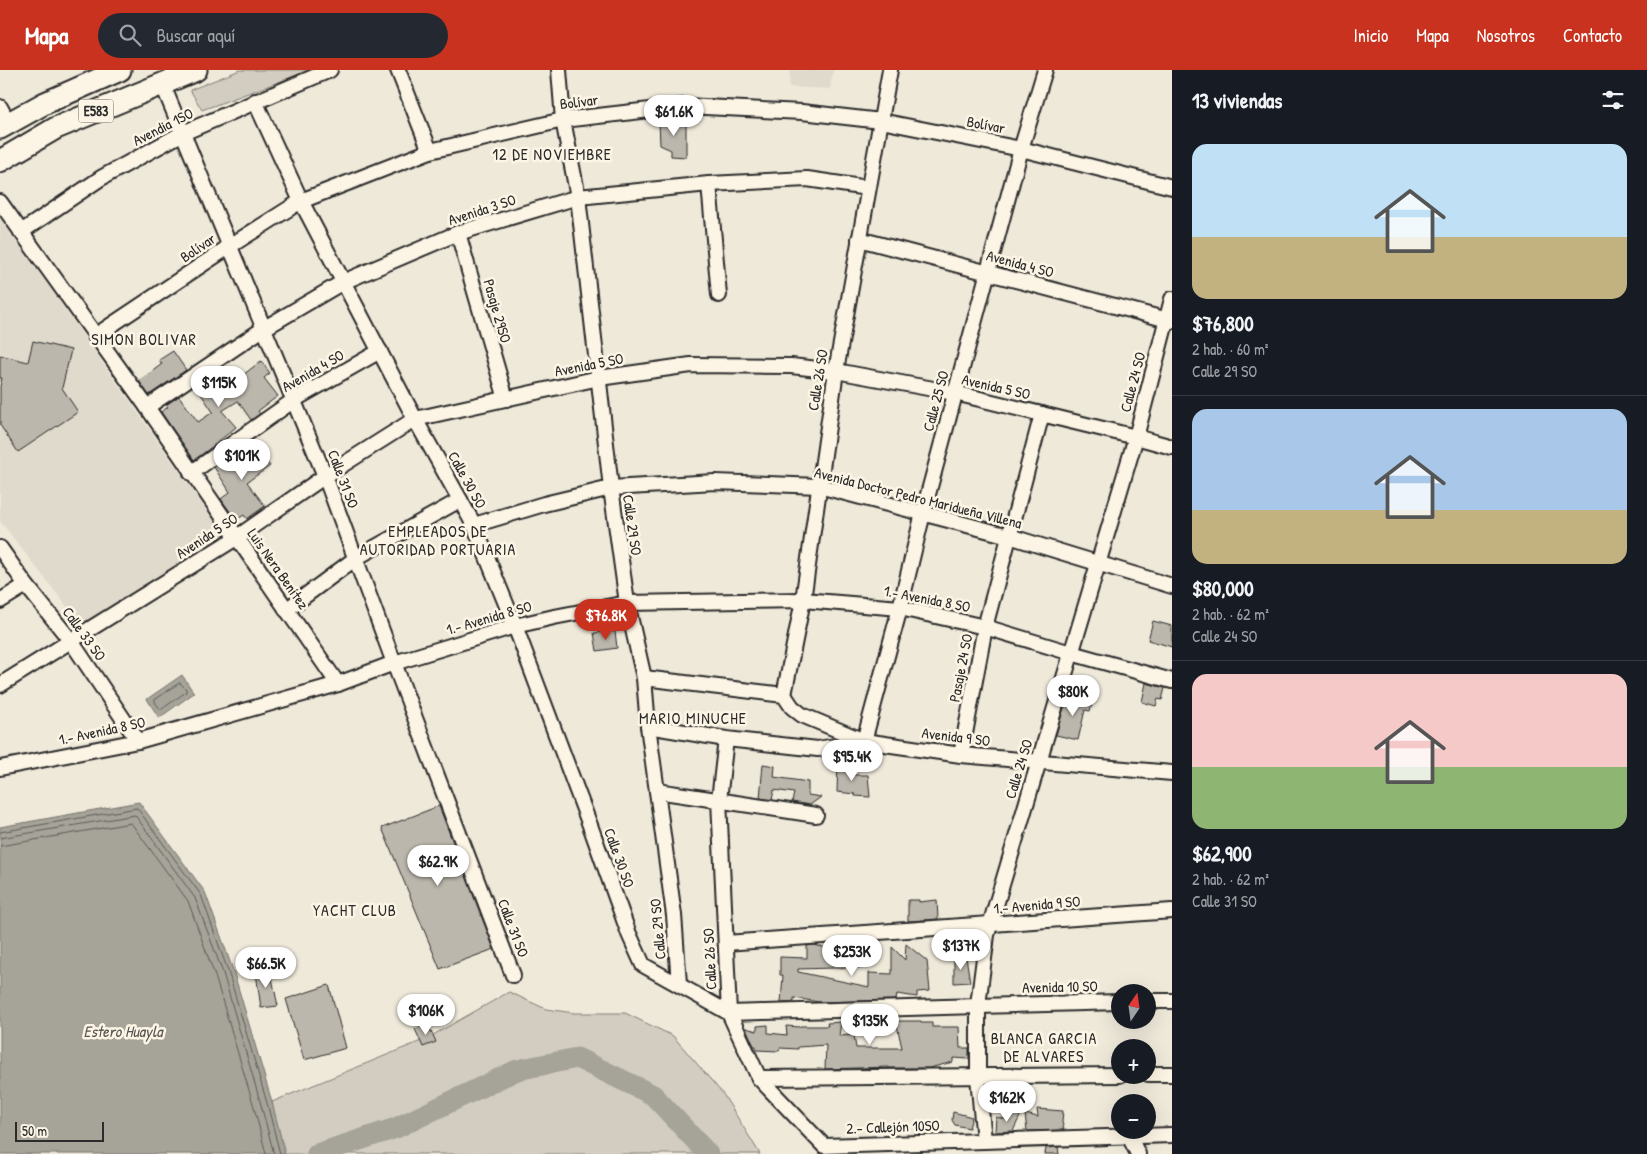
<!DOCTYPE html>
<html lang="es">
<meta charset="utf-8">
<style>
:root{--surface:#171b24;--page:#242831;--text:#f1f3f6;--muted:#9ea1a6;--line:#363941;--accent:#c8321e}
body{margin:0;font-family:"Patrick Hand",sans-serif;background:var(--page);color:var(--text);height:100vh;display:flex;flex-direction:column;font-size:19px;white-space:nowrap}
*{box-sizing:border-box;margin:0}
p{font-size:16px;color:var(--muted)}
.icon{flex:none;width:28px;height:28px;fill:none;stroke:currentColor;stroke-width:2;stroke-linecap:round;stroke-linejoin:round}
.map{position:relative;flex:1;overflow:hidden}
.sheet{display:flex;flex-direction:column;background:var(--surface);width:475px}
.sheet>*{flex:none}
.needle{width:32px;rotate:13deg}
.buttons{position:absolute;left:1111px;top:914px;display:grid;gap:10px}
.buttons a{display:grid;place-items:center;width:45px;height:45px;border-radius:50%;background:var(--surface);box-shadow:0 5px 20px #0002;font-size:25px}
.scale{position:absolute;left:15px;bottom:12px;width:89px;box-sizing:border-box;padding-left:5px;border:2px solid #2b2b2b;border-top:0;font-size:14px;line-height:18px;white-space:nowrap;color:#2b2b2b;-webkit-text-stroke:4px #fcf5e5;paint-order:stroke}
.price{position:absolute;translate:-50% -42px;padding:0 11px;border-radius:18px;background:#fff;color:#222;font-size:16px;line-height:32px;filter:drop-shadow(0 1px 2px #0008)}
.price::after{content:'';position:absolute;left:50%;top:30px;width:15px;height:11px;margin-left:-8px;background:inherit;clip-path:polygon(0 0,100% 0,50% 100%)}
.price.selected{background:var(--accent);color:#fff}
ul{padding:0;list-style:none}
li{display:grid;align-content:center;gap:10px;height:265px;padding:0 20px}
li+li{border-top:1px solid var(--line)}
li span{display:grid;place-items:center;height:155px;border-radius:15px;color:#555}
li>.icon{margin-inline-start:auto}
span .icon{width:90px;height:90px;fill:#fffc;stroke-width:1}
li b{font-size:21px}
h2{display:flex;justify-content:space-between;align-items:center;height:60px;padding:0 20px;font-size:21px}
header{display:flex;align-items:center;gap:30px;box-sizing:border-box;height:70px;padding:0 25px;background:var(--accent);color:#fff}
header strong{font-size:24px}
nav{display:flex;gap:28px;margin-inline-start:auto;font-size:18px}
.search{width:350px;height:45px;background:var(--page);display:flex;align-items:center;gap:12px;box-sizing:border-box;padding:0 18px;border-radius:28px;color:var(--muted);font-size:19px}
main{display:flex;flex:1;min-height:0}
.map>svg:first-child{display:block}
.built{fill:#e0dacc}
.green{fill:#d2cdc0;stroke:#7e7c76}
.water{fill:#a6a399;stroke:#75736d}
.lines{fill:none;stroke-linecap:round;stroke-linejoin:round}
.shore{stroke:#5c5b57;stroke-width:1}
.river{stroke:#a6a399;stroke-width:21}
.building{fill:#bcb7ac;stroke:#2b2b2b}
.minor-casing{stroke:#2b2b2b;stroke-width:18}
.primary-casing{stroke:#2b2b2b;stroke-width:25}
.minor{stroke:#fcf5e5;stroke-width:14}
.primary{stroke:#fcf5e5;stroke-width:21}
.labels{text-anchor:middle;stroke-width:5;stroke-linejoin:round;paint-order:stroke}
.shield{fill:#fcf5e5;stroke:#6a6863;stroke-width:1}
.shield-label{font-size:14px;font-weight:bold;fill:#2b2b2b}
.street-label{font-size:15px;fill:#2b2b2b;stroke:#fcf5e5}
.neighbourhood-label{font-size:16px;letter-spacing:1px;fill:#2b2b2b;stroke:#fcf5e5}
.water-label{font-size:16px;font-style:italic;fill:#565552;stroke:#fcf5e5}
</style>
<header>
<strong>Mapa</strong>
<div class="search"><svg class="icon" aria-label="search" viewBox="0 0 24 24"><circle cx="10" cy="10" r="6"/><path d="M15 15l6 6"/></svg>Buscar aquí</div>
<nav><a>Inicio</a><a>Mapa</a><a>Nosotros</a><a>Contacto</a></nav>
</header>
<main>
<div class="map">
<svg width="1172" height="1084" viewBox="0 0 1172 1084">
<rect width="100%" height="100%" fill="#efe9da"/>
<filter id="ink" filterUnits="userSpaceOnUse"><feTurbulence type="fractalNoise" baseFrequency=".02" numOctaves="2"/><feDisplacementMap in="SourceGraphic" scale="10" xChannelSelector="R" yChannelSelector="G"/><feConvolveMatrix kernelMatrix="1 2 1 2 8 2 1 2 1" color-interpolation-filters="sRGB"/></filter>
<g filter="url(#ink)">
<g class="built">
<path d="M790 0H833L830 19 789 17Z"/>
<path d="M0 147 224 465 83 557 0 451Z"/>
</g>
<g class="green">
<path d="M240 0H311L202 40 190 20Z"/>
<path d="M509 922 546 939 574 943H625L673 966 723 1024 760 1084H276L272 1032 426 969Z"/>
</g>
<g class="water">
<path d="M182 605 194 623 159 648 147 629Z"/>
<path d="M139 732 205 822 233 900 272 1032 285 1084H0V757Z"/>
</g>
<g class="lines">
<g class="shore">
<path d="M180 613 186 619V622L162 639H160L155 632V630Z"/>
<path d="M0 762 137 738 201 825 228 901 267 1033 280 1084"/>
<path d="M0 768 135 745 195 828 223 903 261 1035 274 1084"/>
<path d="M0 776 131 753 188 831 215 906 254 1037 266 1084"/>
</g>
<path class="river" d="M317 1084 396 1058 517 1000 577 988 653 1025 708 1084"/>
</g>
<g class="building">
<path d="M686 50V87L671 86V80L660 75 659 51Z"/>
<path d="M33 271 71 280 62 318 78 342 18 382 0 355V316L2 308H0V285L28 292Z"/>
<path d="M173 281 186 300 149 325 139 311 162 294 159 290Z"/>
<path d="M261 291 270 303 264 308 278 326 258 341 260 344 251 350 238 331 222 341 236 357 213 376 194 390 161 342 168 337 166 335 179 326 198 352 213 342 195 315 210 305 213 309 227 300 234 312Z"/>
<path d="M249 373 270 396 247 412 265 436 247 449 244 445 236 450 221 429 230 422 214 397Z"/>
<path d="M1153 551 1172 556V577L1148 570Z"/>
<path d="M615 561 617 578 597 581 594 563Z"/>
<path d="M1146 613 1165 618 1162 630 1158 629 1156 636 1142 632Z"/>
<path d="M1068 624 1093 630 1090 641 1085 640 1078 670 1056 665Z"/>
<path d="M838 692 850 695V705H868L870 727 855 726V724L837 722Z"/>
<path d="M763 694 775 696 774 707 808 712V725L821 727 810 735 792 732 794 723 774 720 772 730 760 728Z"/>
<path d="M439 736 494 879 440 899 382 758Z"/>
<path d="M908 830H919V832L937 830 938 849 908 851Z"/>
<path d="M869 873 870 897 798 899V902L869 917V903L892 904V877L905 890 906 874 927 891 930 921 917 922V927L897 924 896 930 819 932 794 928V932L781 933 783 905H780V887L807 888V876L814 875 857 885V874Z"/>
<path d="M966 887 970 912 954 913V889Z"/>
<path d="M270 899 278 936 261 938 256 903Z"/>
<path d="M329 915 346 978 304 990 286 929Z"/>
<path d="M896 951H921V953H932V957H959L960 978H969V989L953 988V992L929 998H889V997L825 999 826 975 798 977V979L780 978 779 981 756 980V976H754L746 958 757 961V956L768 955V963L787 965 786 956 800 957V956H828L827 953 841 952 839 966 854 965 856 978H902Z"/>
<path d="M428 954 436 972 423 977 415 959Z"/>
<path d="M1037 1039 1063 1041 1062 1052 1064 1060 1027 1061 1025 1044 1038 1047Z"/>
<path d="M1023 1040 1013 1061 995 1062 996 1047 1009 1050 1010 1045Z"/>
<path d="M953 1042 972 1047 969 1058 955 1055 952 1050Z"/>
<path d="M1058 1077 1059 1084H1045L1046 1078Z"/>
</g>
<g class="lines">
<g class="minor-casing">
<g id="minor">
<path d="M398 0 430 81"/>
<path d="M559 0 563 50 578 127 611 418 627 533 644 608 648 656 674 845 679 914"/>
<path d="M162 13 325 406 394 593 513 905"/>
<path d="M255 31 301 131 415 349 474 455 515 556 591 758 629 864 643 895 729 943 1120 932"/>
<path d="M0 37 8 52"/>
<path d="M709 114 719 225"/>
<path d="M0 132 147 337 338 614"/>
<path d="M21 162 101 108 183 63 330 0"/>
<path d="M458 163 506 329"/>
<path d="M859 169 1172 251"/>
<path d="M95 266 230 176 301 131 430 81 563 50 685 36 802 42 881 51 1021 79 1172 117"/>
<path d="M147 337 263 259 343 212 458 163 578 127 709 114 807 109 868 118"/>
<path d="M191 403 294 330 380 281"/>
<path d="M474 455 544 434 611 418 715 412 819 416 1009 466 1172 516"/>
<path d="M0 478 26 515 71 571 138 671"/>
<path d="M0 531 26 515"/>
<path d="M286 540 356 488 460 430"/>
<path d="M644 608 784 625 792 637 802 645 864 671 900 538 923 443 1021 79 1045 0"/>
<path d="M0 615 236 468 325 406 415 349 599 308 691 295 791 296 836 301 955 323 1136 367 1172 377"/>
<path d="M784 625 803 530 836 301 890 0"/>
<path d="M648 656 726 669 818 679 864 671 961 685 1172 703"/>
<path d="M726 669 719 730 729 943 759 1008 824 1076 1172 1065"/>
<path d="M961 685 985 557 1042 344"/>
<path d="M0 698 138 671 338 614 394 593 515 556 554 547 627 533 803 530 900 538 985 557 1071 583 1172 611"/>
<path d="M657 721 816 745"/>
<path d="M726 873 1172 841"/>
<path d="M1148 931H1172"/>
<path d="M1148 1004H1172"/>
<path d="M759 1008 1120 1005"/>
<path d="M1129 1066 1138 1084"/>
<path d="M984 1071 978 1007V935L987 865 1136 367 1172 229"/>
</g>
</g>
<g class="primary-casing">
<g id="primary">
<path d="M0 58 45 33 120 0"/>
<path d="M0 91 56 58 196 0"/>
</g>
</g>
<use href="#minor" class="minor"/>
<use href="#primary" class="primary"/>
</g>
</g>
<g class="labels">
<rect class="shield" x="78.5" y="29.5" width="35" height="23" rx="4"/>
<g class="shield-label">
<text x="96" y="46">E583</text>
</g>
<g class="street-label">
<text transform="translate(579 32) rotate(-7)" y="5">Bolívar</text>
<text transform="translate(986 55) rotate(11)" y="5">Bolívar</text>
<text transform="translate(163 57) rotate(-27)" y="5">Avendia 1SO</text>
<text transform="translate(482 140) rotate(-18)" y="5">Avenida 3 SO</text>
<text transform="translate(198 178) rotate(-34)" y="5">Bolívar</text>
<text transform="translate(1020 194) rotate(15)" y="5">Avenida 4 SO</text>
<text transform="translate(497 241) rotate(74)" y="5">Pasaje 29SO</text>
<text transform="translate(589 295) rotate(-11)" y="5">Avenida 5 SO</text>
<text transform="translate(313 301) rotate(-30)" y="5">Avenida 4 SO</text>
<text transform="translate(818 310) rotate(-81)" y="5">Calle 26 SO</text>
<text transform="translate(1133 312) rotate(-75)" y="5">Calle 24 SO</text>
<text transform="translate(996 317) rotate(13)" y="5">Avenida 5 SO</text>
<text transform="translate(936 331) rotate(-75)" y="5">Calle 25 SO</text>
<text transform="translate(343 409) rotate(69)" y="5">Calle 31 SO</text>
<text transform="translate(467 410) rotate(61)" y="5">Calle 30 SO</text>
<text transform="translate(918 428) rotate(14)" y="5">Avenida Doctor Pedro Maridueña Villena</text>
<text transform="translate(632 455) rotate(82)" y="5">Calle 29 SO</text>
<text transform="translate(207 466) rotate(-33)" y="5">Avenida 5 SO</text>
<text transform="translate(278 499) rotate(55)" y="5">Luis Nera Benitez</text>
<text transform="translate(927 529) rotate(11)" y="5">1.- Avenida 8 SO</text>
<text transform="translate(489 548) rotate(-16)" y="5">1.- Avenida 8 SO</text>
<text transform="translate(84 564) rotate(54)" y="5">Calle 33 SO</text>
<text transform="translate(961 598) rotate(-79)" y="5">Pasaje 24 SO</text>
<text transform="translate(102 661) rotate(-12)" y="5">1.- Avenida 8 SO</text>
<text transform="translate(956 667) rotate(7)" y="5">Avenida 9 SO</text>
<text transform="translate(1019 699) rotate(-73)" y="5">Calle 24 SO</text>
<text transform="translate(619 788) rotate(70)" y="5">Calle 30 SO</text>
<text transform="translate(1037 835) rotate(-5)" y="5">1.- Avenida 9 SO</text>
<text transform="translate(513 858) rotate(69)" y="5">Calle 31 SO</text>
<text transform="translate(658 859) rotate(-95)" y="5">Calle 29 SO</text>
<text transform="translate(710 889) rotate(-93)" y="5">Calle 26 SO</text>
<text transform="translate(1060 917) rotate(-1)" y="5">Avenida 10 SO</text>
<text transform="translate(893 1057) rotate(-2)" y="5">2.- Callejón 10SO</text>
</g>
<g class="neighbourhood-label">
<text x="552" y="90">12 DE NOVIEMBRE</text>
<text x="144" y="275">SIMON BOLIVAR</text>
<text x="438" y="467">EMPLEADOS DE<tspan x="438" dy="18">AUTORIDAD PORTUARIA</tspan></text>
<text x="693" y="654">MARIO MINUCHE</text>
<text x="355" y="846">YACHT CLUB</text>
<text x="1044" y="974">BLANCA GARCIA<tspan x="1044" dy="18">DE ALVARES</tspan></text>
</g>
<g class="water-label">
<text x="123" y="967">Estero Huayla</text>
</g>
</g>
</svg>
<div class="buttons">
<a><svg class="needle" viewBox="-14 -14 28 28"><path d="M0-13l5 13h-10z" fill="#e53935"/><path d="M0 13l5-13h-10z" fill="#9ea1a6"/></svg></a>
<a>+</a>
<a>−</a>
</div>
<div class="scale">50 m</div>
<b class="price" style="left:674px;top:67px">$61.6K</b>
<b class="price" style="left:219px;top:338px">$115K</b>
<b class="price" style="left:242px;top:411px">$101K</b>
<b class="price selected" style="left:606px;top:571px">$76.8K</b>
<b class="price" style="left:1073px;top:647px">$80K</b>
<b class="price" style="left:852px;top:712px">$95.4K</b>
<b class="price" style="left:438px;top:817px">$62.9K</b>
<b class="price" style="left:961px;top:901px">$137K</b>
<b class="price" style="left:852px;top:907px">$253K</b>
<b class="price" style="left:266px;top:919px">$66.5K</b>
<b class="price" style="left:426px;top:966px">$106K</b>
<b class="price" style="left:870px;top:976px">$135K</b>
<b class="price" style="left:1007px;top:1053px">$162K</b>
</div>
<section class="sheet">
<h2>13 viviendas<svg class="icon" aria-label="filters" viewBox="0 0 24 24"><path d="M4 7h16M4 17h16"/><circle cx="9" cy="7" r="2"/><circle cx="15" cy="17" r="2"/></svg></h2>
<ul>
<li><span style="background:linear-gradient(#bfe0f5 60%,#c2b280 0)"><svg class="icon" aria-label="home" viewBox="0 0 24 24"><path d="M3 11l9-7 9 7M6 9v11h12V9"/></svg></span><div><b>$76,800</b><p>2 hab. · 60 m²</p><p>Calle 29 SO</p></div></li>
<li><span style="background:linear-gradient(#a9c7e8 65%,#c2b280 0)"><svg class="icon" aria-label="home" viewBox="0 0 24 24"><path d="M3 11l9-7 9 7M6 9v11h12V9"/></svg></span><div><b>$80,000</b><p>2 hab. · 62 m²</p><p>Calle 24 SO</p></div></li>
<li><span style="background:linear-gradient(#f6c9c9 60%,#8fb573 0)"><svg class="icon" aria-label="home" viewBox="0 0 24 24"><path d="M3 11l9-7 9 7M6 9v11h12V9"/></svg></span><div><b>$62,900</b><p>2 hab. · 62 m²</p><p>Calle 31 SO</p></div></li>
</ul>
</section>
</main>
